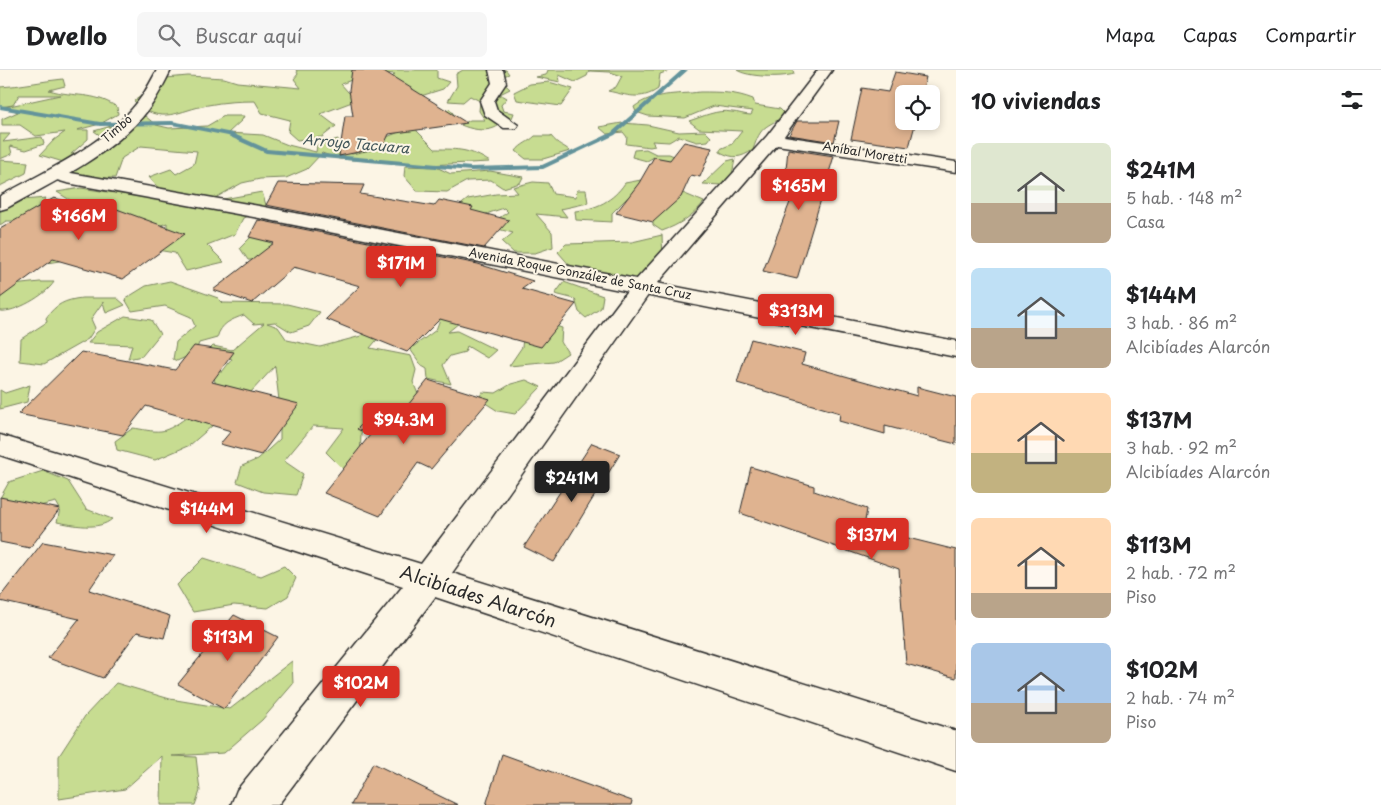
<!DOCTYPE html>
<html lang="es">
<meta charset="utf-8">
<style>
:root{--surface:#fff;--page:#f6f6f6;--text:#202124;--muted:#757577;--line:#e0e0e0;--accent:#d93025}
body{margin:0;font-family:"Playpen Sans",sans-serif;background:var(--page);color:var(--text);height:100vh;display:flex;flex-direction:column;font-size:19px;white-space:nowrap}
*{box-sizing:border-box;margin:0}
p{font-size:16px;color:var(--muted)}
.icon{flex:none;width:28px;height:28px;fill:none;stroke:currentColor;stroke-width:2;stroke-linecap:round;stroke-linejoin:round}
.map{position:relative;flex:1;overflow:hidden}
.drawer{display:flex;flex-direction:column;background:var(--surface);width:425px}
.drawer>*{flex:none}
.buttons{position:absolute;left:895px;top:15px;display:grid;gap:10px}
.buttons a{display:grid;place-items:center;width:45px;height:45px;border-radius:8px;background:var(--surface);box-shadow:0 2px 8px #0003;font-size:25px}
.price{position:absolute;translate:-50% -42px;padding:0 11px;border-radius:5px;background:var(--accent);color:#fff;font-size:16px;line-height:32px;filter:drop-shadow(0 1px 2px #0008)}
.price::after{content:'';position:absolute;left:50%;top:30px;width:15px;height:11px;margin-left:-8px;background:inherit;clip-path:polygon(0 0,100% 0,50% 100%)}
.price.active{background:#222;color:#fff}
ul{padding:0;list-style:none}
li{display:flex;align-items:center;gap:15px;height:125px;padding:0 15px}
li span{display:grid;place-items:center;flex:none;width:140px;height:100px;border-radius:8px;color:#555}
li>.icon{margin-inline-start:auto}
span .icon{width:60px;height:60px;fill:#fffc;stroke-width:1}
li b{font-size:21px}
h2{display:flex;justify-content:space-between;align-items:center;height:60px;padding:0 15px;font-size:21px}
header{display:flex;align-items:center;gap:30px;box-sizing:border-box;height:70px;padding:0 25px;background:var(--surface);border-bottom:1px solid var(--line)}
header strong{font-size:24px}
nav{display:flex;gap:28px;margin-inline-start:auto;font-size:18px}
.search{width:350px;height:45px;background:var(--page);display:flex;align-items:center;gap:12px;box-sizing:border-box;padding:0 18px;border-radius:8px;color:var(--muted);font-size:19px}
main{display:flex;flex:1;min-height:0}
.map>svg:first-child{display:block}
.green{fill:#c7dc91;stroke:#79845e}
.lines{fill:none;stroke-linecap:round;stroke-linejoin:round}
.stream{fill:#63939b;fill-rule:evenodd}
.building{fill:#dfb390;stroke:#2b2b2b}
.minor-casing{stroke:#2b2b2b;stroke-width:3}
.secondary-casing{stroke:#2b2b2b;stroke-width:3}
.minor{fill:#fcf5e5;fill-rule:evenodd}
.secondary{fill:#fcf5e5;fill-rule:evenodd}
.labels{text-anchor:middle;stroke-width:4;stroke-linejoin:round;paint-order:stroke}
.far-street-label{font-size:12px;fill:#2b2b2b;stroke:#fcf5e5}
.far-water-label{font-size:14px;font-style:italic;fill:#42565a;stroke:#fcf5e5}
.near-street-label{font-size:18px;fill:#2b2b2b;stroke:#fcf5e5}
</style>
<header>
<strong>Dwello</strong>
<div class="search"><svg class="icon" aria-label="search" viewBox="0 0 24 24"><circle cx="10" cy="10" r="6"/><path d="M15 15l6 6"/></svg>Buscar aquí</div>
<nav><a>Mapa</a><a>Capas</a><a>Compartir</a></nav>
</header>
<main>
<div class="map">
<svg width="956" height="735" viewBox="0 0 956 735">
<rect width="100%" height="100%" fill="#fcf5e5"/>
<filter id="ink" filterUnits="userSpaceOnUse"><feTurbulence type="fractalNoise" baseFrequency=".02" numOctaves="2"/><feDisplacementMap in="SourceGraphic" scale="10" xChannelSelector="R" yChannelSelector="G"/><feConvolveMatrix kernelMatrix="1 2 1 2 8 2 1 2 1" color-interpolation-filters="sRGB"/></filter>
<g filter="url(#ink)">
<g class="green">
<path d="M296 0H437V8L449 12 443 19 405 31 387 12 395 4 372 2 341 14 348 22 360 29 320 44 336 56 322 67 297 70 288 62 290 50 262 43 255 31C239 31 223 32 208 35 179 40 161 57 134 31L166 8 188 6 224 8 237 12 301 18 294 9 298 4Z"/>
<path d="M463 0H506L509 4 498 8 510 19 500 24 507 28 501 35 503 41 514 43 512 48C504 50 501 55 494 58 484 62 470 59 461 55L470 50H485L479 41 480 31 470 26 463 32 448 31 457 16 456 4Z"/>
<path d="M548 0H661L669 1 660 4 658 19C641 31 627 25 608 21L616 17 622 6 610 2 589 1 587 6 575 12 559 5 560 12 536 7 546 5Z"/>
<path d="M737 0H793L794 4C781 8 747 7 737 0Z"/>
<path d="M63 9 65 16 49 20C75 28 92 21 117 37L118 44 100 54 77 60H88V69L71 84 94 79 108 71 94 61 145 46 156 55 169 58 207 56 224 46H244L242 50 228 63 263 65 288 75 316 82 317 75 338 69 339 80 352 84 371 80 370 74 399 62 425 44 450 39 455 46 417 53V61L435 79C459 79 470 79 490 92L427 95 339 89 322 83 307 99 286 108 260 109 242 113 206 133 159 119 149 107 171 99 176 104 194 94 197 81 141 76 122 88 115 108H67L80 97 40 85 54 70 65 62 36 66 20 55H2V49L18 42 5 37 60 25H19L13 35 0 37V17C21 16 42 11 63 9Z"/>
<path d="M549 12 573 19 561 36 517 30 514 22 530 14Z"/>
<path d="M700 22C720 22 735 22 753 29L755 35 780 39 786 45C766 58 761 54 753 80 740 88 734 89 720 82V79L732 74 742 61 699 59 689 51C702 47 717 39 732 42 738 42 744 45 751 45L753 41 714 36 685 48 648 46 636 42 634 37C653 22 677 25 700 22Z"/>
<path d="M622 53 648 55 679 62 705 61 711 67 708 71 697 72 679 66 669 72 652 71 655 76 650 77 626 74 627 67 623 62 607 64 599 57Z"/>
<path d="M0 64H10L3 72 42 67 44 74 26 80 10 76 12 84 0 89Z"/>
<path d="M535 66H551C559 76 562 74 570 81L543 89H526L516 81C521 74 529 72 535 66Z"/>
<path d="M646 79 656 84H669L687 91 684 97 654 87 647 91 632 87 634 80Z"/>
<path d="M735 89 731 110 722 115 703 114 727 91Z"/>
<path d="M0 90 28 92 26 103 0 116Z"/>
<path d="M405 96 436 97 451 104 490 101 523 107 520 113 503 118 491 110 467 111 447 122 417 121 404 106Z"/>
<path d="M641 110 659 113 704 132C693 146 679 155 662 161L653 155V143L628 127 612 143V152L576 150 575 141C596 139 613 131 625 113Z"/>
<path d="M533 112 548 113 553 124 576 127 577 120H586L588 133 561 139 567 147 536 144 552 162 553 177 535 183H514L502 172 513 163 498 159 496 150 508 142 504 138 480 146 453 141 468 129 496 124 518 123 513 117Z"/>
<path d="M81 118 202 136 218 130 262 122 266 135 259 142 243 148 235 164 207 175 224 192 186 201 175 183 157 180 167 170V153L72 185 59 191 41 194 24 151H6L0 155V141L23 130 46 128 30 145 97 147 57 122Z"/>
<path d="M254 164 277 165 271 174 289 178 325 195 296 198 281 190H248L240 178Z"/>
<path d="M662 165 663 191 628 214 585 213 558 182 566 174 632 172Z"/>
<path d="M170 211 218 228 223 233 287 234 320 242 309 256 291 262 275 252 267 253 278 257 287 270 320 277 361 266 376 245 380 266 370 278 411 286 416 300 413 312 418 324 408 339H388L361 363 360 392 343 399 326 382 344 358 313 356 284 391 303 404 296 425 263 422 237 412 242 396 258 389 280 369V339L275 296 250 323 190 375 155 390 117 380 115 371 133 358C142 359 152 362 161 361 175 360 209 330 217 319L212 301 222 302 232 289 208 281 213 276 232 280 264 253 254 254 244 245C231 250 221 253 217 268L199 273 195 283 177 291 173 289 176 272 195 256 191 247 165 236 132 241 125 229 146 216Z"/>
<path d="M40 212H54C46 225 15 243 0 241V227L13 215Z"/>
<path d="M564 212 603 226 601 238 586 248 579 242 575 229 555 224Z"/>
<path d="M82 228H117L125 235 106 243 103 232 91 249 95 258 88 269 44 294 20 291 21 269 47 252 46 248C56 234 65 230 82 228Z"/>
<path d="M444 238 471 243 448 262 457 261 496 280 487 288 467 276 465 282 450 286 443 295 451 314 428 309 427 299 422 296 410 279 436 260Z"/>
<path d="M125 246 151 250 160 264 142 286 128 289 132 275 88 273 97 262Z"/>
<path d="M546 253 562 258 561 272 568 283 554 292 509 296 522 277 523 268Z"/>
<path d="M526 310 541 317 515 344 498 341 479 329 482 322 496 323 511 314Z"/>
<path d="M30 315 27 332 0 339V320L5 323Z"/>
<path d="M43 401 68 411 86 439 112 449C99 461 73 455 57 452L60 439 56 432 24 440 0 428 9 412Z"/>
<path d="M204 488 261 506 284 496 296 508 288 526 268 538 234 535 193 542 177 515Z"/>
<path d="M292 591 293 614 262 650 224 683 172 686 196 687 200 721 195 735H161L162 686 125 719 59 729V686L85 646 116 613 170 629 230 639Z"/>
</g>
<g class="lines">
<path class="stream" d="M682 0H688L615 65 543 99 471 101 266 83 228 66 172 55 100 56 0 39V35L100 52 172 51 232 63 267 79 471 97 542 95 611 63Z"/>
</g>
<g class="building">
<path d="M352 0H382L467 53 389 64 383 77 339 86 345 46H353L349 20Z"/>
<path d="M895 2 926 7 922 24H904V51H916L909 77 851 69 862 18 888 22Z"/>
<path d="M797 51H839L834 72 789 65Z"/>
<path d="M684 72 712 78 700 107 691 105 681 127 653 152 616 143 639 113 654 87 670 90Z"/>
<path d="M788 79 834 86 797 209 763 201 798 112 785 110Z"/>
<path d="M278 113 364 115 360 124 434 136 439 130 473 137 471 140 509 150 484 178 266 135Z"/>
<path d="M54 128 89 137 95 131 185 164 123 209 53 189 0 228V159Z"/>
<path d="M258 150 478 194 533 211 522 219 576 234 541 277 440 249 407 282 326 249 360 216 294 197 252 233 213 220 274 173 249 167Z"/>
<path d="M751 269 805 283 802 294 917 326V317L956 327V374L885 356V364L839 351 840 343 737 313Z"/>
<path d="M194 276 234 282 212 312 299 334 261 385 220 374 231 361 146 336 123 365 18 344 81 282 175 300Z"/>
<path d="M428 310 490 329 431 399 418 393 380 446 324 423 370 365 357 359 380 337 400 345Z"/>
<path d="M592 373 620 384 554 492 524 477Z"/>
<path d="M751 397 814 416V421L867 439 864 457 956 480V608L906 594 899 499 740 443Z"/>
<path d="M0 427 60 439 30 478 0 472Z"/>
<path d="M43 472 113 485 89 520 170 546 164 568 137 562 103 608 48 588 79 549 0 531V527Z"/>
<path d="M234 545 278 567 224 639 178 614Z"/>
<path d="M502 684 632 731 631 735H486Z"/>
<path d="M373 693 458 735H351Z"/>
</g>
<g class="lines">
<g class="minor-casing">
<g id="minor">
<path d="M157 0H171C164 14 157 28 148 40 115 83 53 112 7 138L0 140V126C45 102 105 74 137 33 145 23 151 11 157 0Z"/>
<path d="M489 0H503L506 13 494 31 497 40 518 55 516 58H504L485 45 480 31 492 13Z"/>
<path d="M818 0H832L784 66 956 92V102L777 75 651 221 452 503 956 661V701L435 527 278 735H231L237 720 403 516 0 385V365L421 494 635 211 767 66Z"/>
</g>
</g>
<g class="secondary-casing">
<path id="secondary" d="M56 99 71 103 259 136 956 271V287L259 148 67 113 50 108 47 104 50 100Z"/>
</g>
<use href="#minor" class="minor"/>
<use href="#secondary" class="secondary"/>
</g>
</g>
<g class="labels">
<g class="far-street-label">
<text transform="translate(117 59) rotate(-41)" y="4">Timbó</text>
<text transform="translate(865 83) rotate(9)" y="4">Aníbal Moretti</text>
<text transform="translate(580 204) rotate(11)" y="4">Avenida Roque González de Santa Cruz</text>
</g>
<g class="far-water-label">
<text transform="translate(356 74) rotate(5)" y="5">Arroyo Tacuara</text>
</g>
<g class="near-street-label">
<text transform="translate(478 527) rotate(18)" y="6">Alcibíades Alarcón</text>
</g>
</g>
</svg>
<div class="buttons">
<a><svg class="icon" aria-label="locate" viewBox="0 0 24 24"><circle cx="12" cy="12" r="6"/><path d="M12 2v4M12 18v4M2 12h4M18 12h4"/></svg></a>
</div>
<b class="price" style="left:799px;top:141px">$165M</b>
<b class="price" style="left:79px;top:171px">$166M</b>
<b class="price" style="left:401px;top:218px">$171M</b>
<b class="price" style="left:796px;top:266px">$313M</b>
<b class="price" style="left:404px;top:375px">$94.3M</b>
<b class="price active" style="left:572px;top:433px">$241M</b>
<b class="price" style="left:207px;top:464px">$144M</b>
<b class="price" style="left:872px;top:490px">$137M</b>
<b class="price" style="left:228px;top:592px">$113M</b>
<b class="price" style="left:361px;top:638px">$102M</b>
</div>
<section class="drawer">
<h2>10 viviendas<svg class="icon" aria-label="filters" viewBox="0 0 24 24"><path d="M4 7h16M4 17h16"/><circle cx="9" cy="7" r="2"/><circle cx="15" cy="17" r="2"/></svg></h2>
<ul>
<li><span style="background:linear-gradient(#dfe7d0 60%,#b9a48a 0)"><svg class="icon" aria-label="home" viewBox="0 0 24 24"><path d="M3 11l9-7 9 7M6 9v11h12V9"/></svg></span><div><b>$241M</b><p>5 hab. · 148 m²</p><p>Casa</p></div></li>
<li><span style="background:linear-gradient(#bfe0f5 60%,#b9a48a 0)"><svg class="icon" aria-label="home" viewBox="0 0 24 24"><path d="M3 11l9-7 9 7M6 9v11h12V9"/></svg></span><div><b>$144M</b><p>3 hab. · 86 m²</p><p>Alcibíades Alarcón</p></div></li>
<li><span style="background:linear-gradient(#ffd9b3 60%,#c2b280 0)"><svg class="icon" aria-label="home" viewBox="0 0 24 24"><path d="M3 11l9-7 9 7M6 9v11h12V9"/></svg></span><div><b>$137M</b><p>3 hab. · 92 m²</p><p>Alcibíades Alarcón</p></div></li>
<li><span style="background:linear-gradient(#ffd9b3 75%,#b9a48a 0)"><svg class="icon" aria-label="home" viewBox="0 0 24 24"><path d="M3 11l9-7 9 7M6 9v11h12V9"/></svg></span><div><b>$113M</b><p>2 hab. · 72 m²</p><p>Piso</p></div></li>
<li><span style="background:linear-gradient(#a9c7e8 60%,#b9a48a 0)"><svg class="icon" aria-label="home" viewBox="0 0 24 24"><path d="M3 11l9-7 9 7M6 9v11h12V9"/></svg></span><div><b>$102M</b><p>2 hab. · 74 m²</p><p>Piso</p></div></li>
</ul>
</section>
</main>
